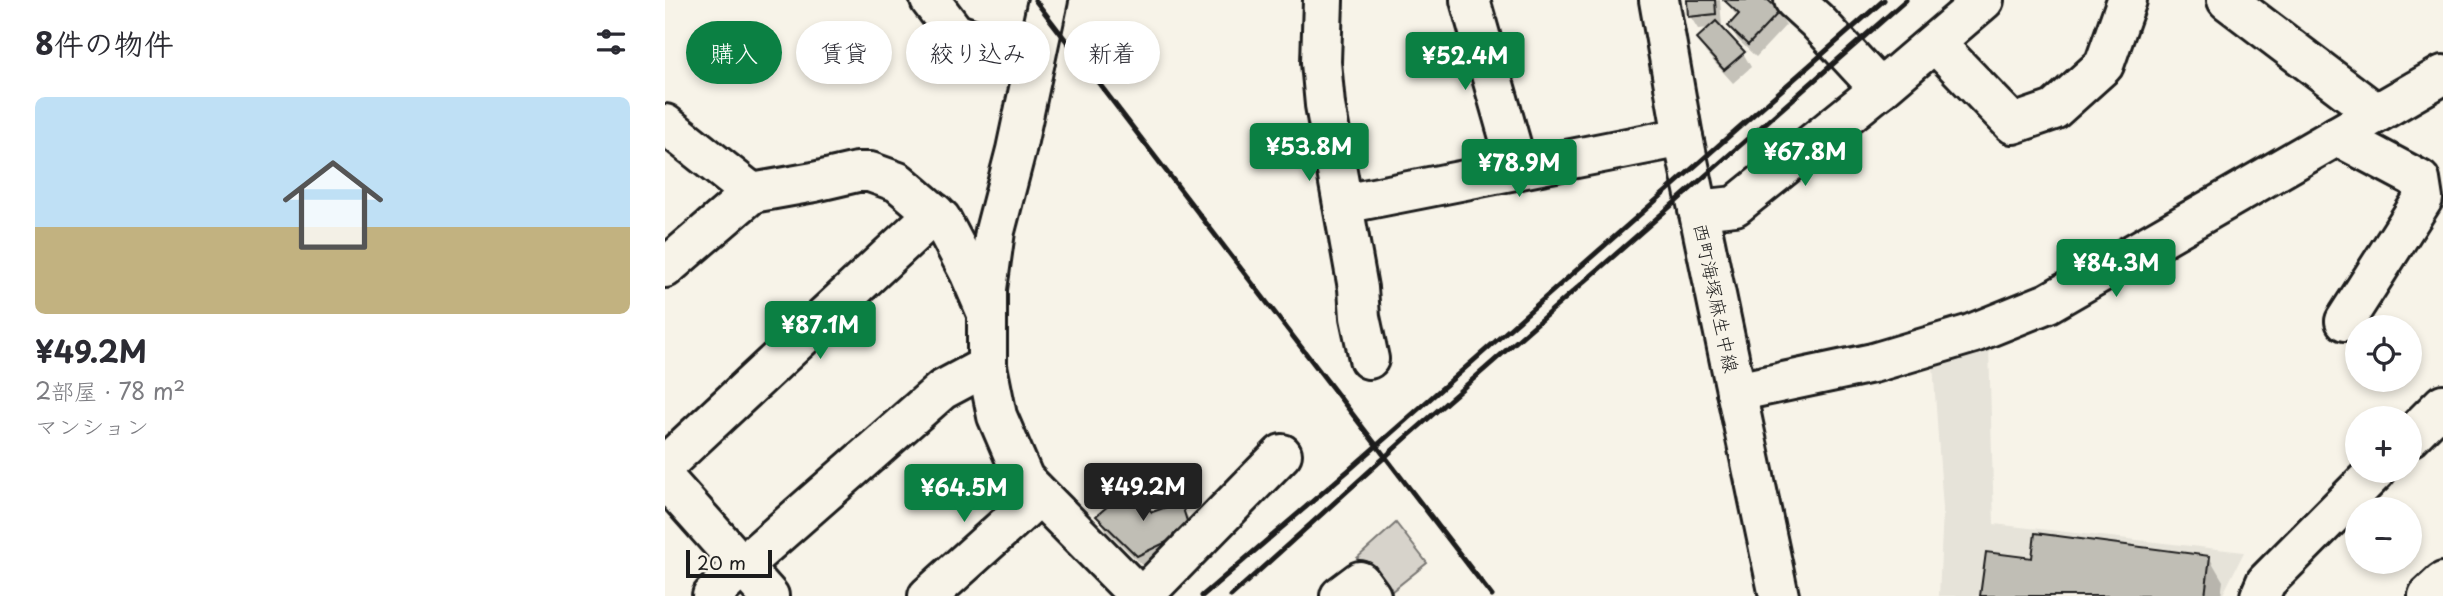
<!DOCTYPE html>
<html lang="ja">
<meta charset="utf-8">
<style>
:root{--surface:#fff;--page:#f7f7f7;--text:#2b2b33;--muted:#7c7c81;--accent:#0b8043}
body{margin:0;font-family:"Playpen Sans","Klee One",sans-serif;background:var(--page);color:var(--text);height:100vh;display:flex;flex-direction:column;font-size:26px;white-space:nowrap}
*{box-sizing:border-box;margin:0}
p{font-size:23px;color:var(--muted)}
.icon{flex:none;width:38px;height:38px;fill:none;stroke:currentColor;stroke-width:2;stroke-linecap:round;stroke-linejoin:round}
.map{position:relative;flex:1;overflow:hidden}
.drawer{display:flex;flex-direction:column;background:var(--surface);width:665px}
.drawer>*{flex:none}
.hud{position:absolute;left:21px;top:21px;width:665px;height:63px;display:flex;gap:14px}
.controls{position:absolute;left:1680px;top:315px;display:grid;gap:14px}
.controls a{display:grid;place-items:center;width:77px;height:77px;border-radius:50%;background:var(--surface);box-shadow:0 4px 10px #0003;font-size:35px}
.scale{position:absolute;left:21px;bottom:18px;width:86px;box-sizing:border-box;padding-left:7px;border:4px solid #1c1c1c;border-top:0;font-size:19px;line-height:24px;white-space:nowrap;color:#1c1c1c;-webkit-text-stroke:5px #f7f3e8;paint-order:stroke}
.price{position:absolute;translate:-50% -60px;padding:0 16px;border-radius:7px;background:var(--accent);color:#fff;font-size:23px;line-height:46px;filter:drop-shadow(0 2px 4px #0008)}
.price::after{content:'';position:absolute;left:50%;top:42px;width:21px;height:16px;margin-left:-10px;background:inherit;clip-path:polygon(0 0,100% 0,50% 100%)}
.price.active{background:#222;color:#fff}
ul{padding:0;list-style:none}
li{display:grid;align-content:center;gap:14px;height:371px;padding:0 35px}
li span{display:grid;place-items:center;height:217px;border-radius:10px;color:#555}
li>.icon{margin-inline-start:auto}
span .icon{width:126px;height:126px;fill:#fffc;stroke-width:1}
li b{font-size:30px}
h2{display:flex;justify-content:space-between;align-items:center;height:84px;padding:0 35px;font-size:30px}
.tag{padding:0 24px;border-radius:32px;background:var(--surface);box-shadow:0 4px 10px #0003;font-size:24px;line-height:63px}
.tag.active{background:var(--accent);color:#fff}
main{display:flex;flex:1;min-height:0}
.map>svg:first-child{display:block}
.built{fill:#e6e3d9}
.green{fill:#d7d3cb;stroke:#7a7874;stroke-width:2}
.shadow{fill:#0003}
.building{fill:#c0beb5;stroke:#1c1c1c;stroke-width:2}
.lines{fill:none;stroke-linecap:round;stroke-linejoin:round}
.minor-casing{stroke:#1c1c1c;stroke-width:44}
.minor{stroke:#f7f3e8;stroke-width:38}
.rail{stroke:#1c1c1c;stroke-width:5}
.labels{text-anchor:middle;stroke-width:7;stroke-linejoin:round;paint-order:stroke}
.street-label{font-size:19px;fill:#1c1c1c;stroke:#f7f3e8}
</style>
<main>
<section class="drawer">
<h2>8件の物件<svg class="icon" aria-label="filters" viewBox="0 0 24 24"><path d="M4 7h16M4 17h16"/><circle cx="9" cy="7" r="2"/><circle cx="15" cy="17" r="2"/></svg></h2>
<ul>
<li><span style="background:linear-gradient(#bfe0f5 60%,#c2b280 0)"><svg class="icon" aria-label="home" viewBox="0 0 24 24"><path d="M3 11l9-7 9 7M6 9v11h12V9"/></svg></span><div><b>¥49.2M</b><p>2部屋 · 78 m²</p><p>マンション</p></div></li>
</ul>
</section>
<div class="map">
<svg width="1778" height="596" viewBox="0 0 1778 596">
<rect width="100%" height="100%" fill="#f7f3e8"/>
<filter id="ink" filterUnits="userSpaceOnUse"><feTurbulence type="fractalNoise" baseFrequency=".0143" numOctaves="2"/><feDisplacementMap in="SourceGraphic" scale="14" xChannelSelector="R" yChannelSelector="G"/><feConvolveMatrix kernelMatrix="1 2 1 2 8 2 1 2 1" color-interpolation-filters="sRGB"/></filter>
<g filter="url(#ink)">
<path class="built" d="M1324 346 1329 524 1579 552 1557 596H1274L1278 509 1268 364Z"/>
<path class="green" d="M731 523 762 563 722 595 692 558Z"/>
<g class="shadow">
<path d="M1024 0H1055L1057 27H1055L1078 53 1086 67 1068 83 1041 53 1034 39 1046 28 1033 29 1025 16Z"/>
<path d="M1060 0H1101L1113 12 1121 25 1091 57 1073 40 1065 27 1073 18Z"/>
<path d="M515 504 523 517 531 545 481 569 441 530 434 517 487 514Z"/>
<path d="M1544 557 1558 581 1556 596H1317L1369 560Z"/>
</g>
<g class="building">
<path d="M1022 0H1050L1051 14 1023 17Z"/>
<path d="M1059 0H1103L1115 11 1083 45 1063 26 1074 14Z"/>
<path d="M1051 21 1080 52 1059 70 1031 39Z"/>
<path d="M463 489 487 512 516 502 525 531 472 556 431 516Z"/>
<path d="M1370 533 1545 556 1540 596H1315L1321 552 1367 558Z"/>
</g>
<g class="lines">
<g class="minor-casing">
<g id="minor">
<path d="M265 0 290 33 370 61"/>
<path d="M383 0 351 150 330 231 322 289V366L332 416 359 479 474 596"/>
<path d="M658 0 656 62 660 105 693 288 695 317 704 359"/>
<path d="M805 0 853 169"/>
<path d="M994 0 1018 137 1114 596"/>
<path d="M1129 0 1152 21 1215 89"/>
<path d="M1562 0 1711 113"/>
<path d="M1270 43 1348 124 1389 110 1439 65 1462 0"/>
<path d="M0 124 87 193 149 182 192 172H205L233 182 276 219 304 272 320 309"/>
<path d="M1672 136 1755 180 1758 199 1680 321"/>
<path d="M678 204 1018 137"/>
<path d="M1033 210 1070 206 1215 89 1319 0"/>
<path d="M0 268 87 193"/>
<path d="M1071 392 1208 363 1306 334 1383 303 1778 75"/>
<path d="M1745 437 1778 404"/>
<path d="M0 465 270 213"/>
<path d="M0 479 104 596"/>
<path d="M47 596 77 566 277 390 322 366"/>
<path d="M263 596 374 496"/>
<path d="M478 596 617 454"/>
<path d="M675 596 695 581 706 596"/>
<path d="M1595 596 1601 582 1711 471"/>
<path d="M1763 596 1778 582"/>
</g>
</g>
<use href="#minor" class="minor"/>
<g class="rail">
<path d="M370 0 827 596"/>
<path d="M537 596 684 470 1219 0"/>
<path d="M566 596 741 438 1241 0"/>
</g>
</g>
</g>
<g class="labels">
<g class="street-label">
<text transform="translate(1051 298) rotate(78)" y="7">西町海塚麻生中線</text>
</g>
</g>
</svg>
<div class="controls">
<a><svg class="icon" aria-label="locate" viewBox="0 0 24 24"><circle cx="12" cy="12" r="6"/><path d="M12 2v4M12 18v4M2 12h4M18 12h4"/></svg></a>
<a>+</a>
<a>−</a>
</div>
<div class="scale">20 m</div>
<b class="price" style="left:800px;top:92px">¥52.4M</b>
<b class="price" style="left:644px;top:183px">¥53.8M</b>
<b class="price" style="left:1140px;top:188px">¥67.8M</b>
<b class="price" style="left:854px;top:199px">¥78.9M</b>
<b class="price" style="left:1451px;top:299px">¥84.3M</b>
<b class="price" style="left:155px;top:361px">¥87.1M</b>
<b class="price active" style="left:478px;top:523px">¥49.2M</b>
<b class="price" style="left:299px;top:524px">¥64.5M</b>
<div class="hud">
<a class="tag active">購入</a>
<a class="tag">賃貸</a>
<a class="tag">絞り込み</a>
<a class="tag">新着</a>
</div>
</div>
</main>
